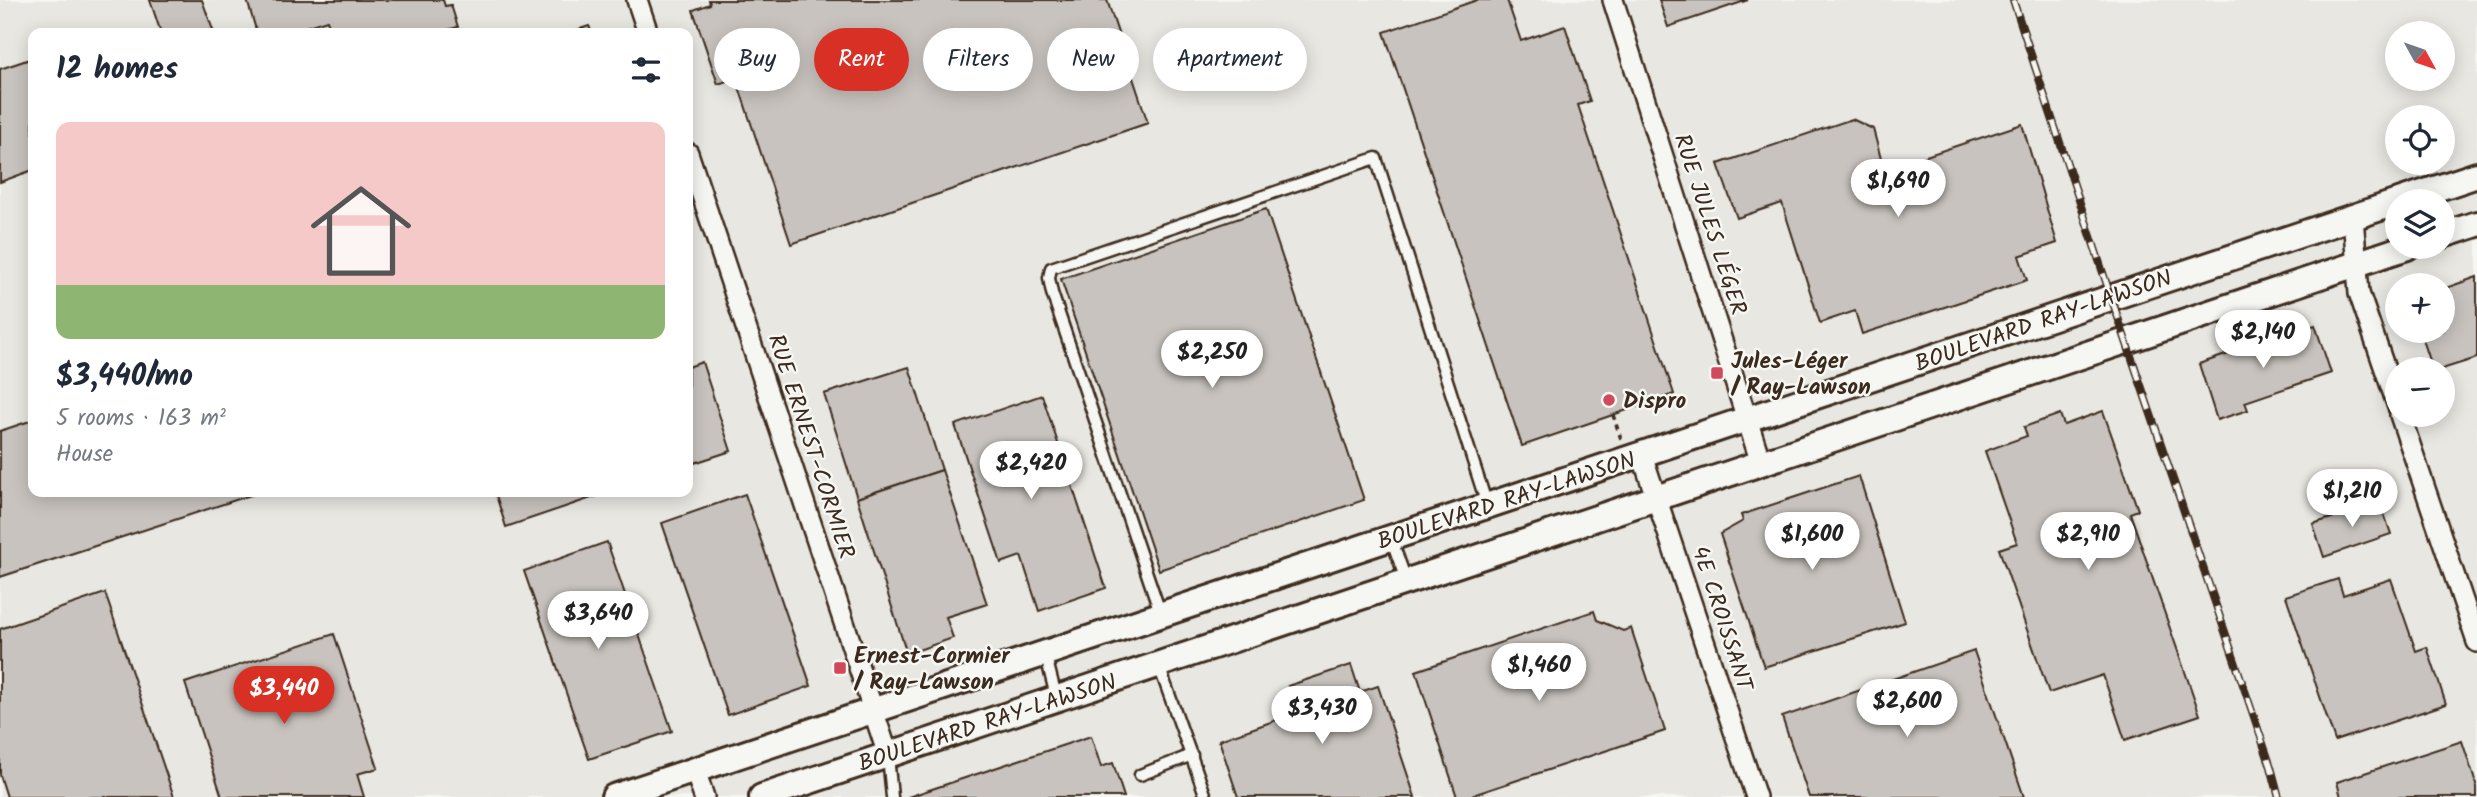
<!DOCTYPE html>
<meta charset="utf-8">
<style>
:root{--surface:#fff;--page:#f6f6f7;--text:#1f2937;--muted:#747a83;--accent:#d93025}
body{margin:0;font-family:Kalam,sans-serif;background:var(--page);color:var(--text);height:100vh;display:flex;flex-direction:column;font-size:26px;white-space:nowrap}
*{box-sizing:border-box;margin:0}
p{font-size:23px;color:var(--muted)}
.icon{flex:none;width:38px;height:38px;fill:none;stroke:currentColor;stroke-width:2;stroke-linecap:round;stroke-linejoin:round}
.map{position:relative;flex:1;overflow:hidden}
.drawer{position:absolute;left:28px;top:28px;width:665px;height:469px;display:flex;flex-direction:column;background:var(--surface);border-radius:14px;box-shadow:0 4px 18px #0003}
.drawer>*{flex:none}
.top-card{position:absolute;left:714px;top:28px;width:665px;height:63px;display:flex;gap:14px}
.needle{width:46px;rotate:130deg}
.fabs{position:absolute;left:2385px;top:21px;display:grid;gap:14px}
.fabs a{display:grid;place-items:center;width:70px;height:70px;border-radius:50%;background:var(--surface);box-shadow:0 4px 18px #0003;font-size:35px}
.price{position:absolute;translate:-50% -60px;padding:0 16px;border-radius:24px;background:#fff;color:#222;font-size:23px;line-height:46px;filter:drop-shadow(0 2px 4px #0008)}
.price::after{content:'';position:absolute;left:50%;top:42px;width:21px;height:16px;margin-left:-10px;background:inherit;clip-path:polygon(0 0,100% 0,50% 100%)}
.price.active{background:var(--accent);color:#fff}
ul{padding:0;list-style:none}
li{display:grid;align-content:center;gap:14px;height:371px;padding:0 28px}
li span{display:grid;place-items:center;height:217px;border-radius:14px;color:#555}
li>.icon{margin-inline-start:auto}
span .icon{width:126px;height:126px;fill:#fffc;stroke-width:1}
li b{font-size:30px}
h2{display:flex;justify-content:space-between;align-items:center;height:84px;padding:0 28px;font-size:30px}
.chip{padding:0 24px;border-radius:32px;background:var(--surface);box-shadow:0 4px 18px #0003;font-size:24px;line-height:63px}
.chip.active{background:var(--accent);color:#fff}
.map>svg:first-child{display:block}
.built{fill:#e8e7e2;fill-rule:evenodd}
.building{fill:#c8c3be;stroke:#3b2a1e;stroke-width:2}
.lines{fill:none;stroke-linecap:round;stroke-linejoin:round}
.service-casing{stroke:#3b2a1e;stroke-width:15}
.minor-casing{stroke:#3b2a1e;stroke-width:24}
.tertiary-casing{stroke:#3b2a1e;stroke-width:30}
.path{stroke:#3b2a1e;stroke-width:3.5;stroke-dasharray:5 5;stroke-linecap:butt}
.service{stroke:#f6f6f2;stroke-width:10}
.minor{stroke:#f6f6f2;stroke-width:19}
.tertiary{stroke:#f6f6f2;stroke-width:24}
.rail-casing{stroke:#3b2a1e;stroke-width:8}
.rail{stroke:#f6f6f2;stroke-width:5;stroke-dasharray:16;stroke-linecap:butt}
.poi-dot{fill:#d1495b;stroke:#f6f6f2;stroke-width:2.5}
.labels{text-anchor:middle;stroke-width:5;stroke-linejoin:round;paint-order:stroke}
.street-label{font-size:23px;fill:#3b2a1e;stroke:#f6f6f2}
.poi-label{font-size:23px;font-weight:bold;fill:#3b2a1e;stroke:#f6f6f2;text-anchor:start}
</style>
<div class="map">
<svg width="2477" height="797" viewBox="0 0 2477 797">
<rect width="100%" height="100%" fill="#f6f6f2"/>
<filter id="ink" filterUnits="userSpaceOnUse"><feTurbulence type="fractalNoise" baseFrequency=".0143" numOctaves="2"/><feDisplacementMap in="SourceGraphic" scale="14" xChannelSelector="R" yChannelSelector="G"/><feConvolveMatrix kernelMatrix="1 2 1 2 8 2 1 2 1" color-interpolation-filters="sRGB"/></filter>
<g filter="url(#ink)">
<path class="built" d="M0 0H2477V797H0ZM33 33H688V492H33ZM2398 33H2443V79H2398ZM2398 117H2443V163H2398ZM2398 201H2443V247H2398ZM2398 285H2443V331H2398ZM2398 369H2443V415H2398Z"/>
<g class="building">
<path d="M150 0H202L214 33H161Z"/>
<path d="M247 0H443L445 6 451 5 458 27 437 33H332L327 20 286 33H257Z"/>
<path d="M709 0H1107L1148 123 791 244 736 78 718 84 693 10 710 4Z"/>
<path d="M1477 0H1507L1521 41 1565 26 1590 101 1578 105 1674 394 1522 446 1384 32Z"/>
<path d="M1659 0H1748L1668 27Z"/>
<path d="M589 26 592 33H568Z"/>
<path d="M33 58V170L0 182V69Z"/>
<path d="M1852 119 1873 129 1884 170 2022 124 2057 243 2019 256 2027 280 1862 334 1855 311 1820 323 1782 203 1737 218 1718 164Z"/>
<path d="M1266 209 1364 500 1159 570 1061 279Z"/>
<path d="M2477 277V358L2442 369H2433L2420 331H2443V289Z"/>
<path d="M2315 325 2331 373 2245 402 2248 410 2217 420 2199 364Z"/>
<path d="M702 362 731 451 688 465V367Z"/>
<path d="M909 367 942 470 857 498 824 394Z"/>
<path d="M1042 395 1106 588 1039 611 1021 556 1001 563 955 425Z"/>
<path d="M2103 411 2138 510 2130 513 2200 715 2125 740 2103 675 2049 693 1999 549 2017 543 1985 451 2027 436 2024 427 2060 414 2064 425Z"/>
<path d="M33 420V492H260L0 577V431Z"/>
<path d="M942 470 987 604 946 617 953 638 907 654 857 498Z"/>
<path d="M1859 476 1905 622 1764 667 1720 534 1743 521 1741 515Z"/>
<path d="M495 492H609L506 527Z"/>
<path d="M745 494 811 686 728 715 662 523Z"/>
<path d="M2380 502 2391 534 2324 557 2313 524Z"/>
<path d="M607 542 672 731 589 759 524 571Z"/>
<path d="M2338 579 2343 595 2391 579 2416 651 2427 647 2446 704 2335 741 2286 596Z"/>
<path d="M105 593 174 797H7L0 775V629Z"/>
<path d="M1594 611 1597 620 1623 631 1631 628 1665 731 1467 797H1457L1416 671Z"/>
<path d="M334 634 378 768 357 774 364 797H222L185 683Z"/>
<path d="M1974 651 2024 797H1809L1782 717Z"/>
<path d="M1351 665 1360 692 1378 686 1415 797H1238L1219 740 1297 713 1288 686Z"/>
<path d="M1091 736 1101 767 1113 763 1124 797H908Z"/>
<path d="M2462 741 2477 787V797H2341L2337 782Z"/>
</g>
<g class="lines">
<g class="service-casing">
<g id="service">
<path d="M1391 538 1406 580"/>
<path d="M1160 612 1052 293 1049 278 1051 268 1376 158 1487 505"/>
<path d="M1045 653 1056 696"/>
<path d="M1159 666 1206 797"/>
<path d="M888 756 892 797"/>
<path d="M1140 775 1192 755"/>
</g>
</g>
<g class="minor-casing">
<g id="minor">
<path d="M637 0 648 33"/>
<path d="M1613 0 1761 463"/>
<path d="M688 153 888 755"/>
<path d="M2353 217 2359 293 2398 407"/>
<path d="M2400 415 2477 642"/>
<path d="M1642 455 1756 797"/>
<path d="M695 770 704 797"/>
</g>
</g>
<g class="tertiary-casing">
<g id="tertiary">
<path d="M2399 201 2477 175"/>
<path d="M2443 235 2477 224"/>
<path d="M614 797 2398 202"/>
<path d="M762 797 2407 247"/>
</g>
</g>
<path class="path" d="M1613 415 1621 439"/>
<use href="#service" class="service"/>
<use href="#minor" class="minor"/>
<use href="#tertiary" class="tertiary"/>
<g class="rail-casing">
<path id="rail" d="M2013 0 2111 297 2271 767 2279 797"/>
</g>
<use href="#rail" class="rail"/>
</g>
</g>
<g class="poi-dot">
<rect x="1710" y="366" width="14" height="14" rx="3.5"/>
<circle cx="1609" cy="400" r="7"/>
<rect x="833" y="661" width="14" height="14" rx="3.5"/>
</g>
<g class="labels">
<g class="street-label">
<text transform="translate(1711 224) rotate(72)" y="8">RUE JULES LÉGER</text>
<text transform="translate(2043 320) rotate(-19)" y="8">BOULEVARD RAY-LAWSON</text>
<text transform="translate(812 446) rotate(72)" y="8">RUE ERNEST-CORMIER</text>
<text transform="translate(1506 500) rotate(-18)" y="8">BOULEVARD RAY-LAWSON</text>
<text transform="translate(1723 618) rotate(72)" y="8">4E CROISSANT</text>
<text transform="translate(987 722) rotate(-18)" y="8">BOULEVARD RAY-LAWSON</text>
</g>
<g class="poi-label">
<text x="1731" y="368">Jules-Léger<tspan x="1731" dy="26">/ Ray-Lawson</tspan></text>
<text x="1623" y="408">Dispro</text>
<text x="854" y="663">Ernest-Cormier<tspan x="854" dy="26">/ Ray-Lawson</tspan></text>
</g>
</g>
</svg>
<div class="fabs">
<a><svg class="needle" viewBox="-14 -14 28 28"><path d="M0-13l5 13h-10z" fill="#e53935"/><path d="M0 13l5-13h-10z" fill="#747a83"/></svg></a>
<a><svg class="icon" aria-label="locate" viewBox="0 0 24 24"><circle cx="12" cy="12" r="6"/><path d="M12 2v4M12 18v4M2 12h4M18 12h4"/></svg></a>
<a><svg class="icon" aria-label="layers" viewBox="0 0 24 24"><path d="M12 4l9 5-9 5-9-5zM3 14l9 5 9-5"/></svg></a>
<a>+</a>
<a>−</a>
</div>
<b class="price" style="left:1898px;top:219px">$1,690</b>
<b class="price" style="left:2263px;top:370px">$2,140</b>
<b class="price" style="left:1212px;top:390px">$2,250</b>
<b class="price" style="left:1031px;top:501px">$2,420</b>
<b class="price" style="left:2352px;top:529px">$1,210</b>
<b class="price" style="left:1812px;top:572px">$1,600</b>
<b class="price" style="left:2088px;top:572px">$2,910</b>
<b class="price" style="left:598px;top:651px">$3,640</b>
<b class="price" style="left:1539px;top:703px">$1,460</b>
<b class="price active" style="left:284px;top:726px">$3,440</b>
<b class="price" style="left:1907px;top:739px">$2,600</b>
<b class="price" style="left:1322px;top:746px">$3,430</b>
<div class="top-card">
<a class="chip">Buy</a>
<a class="chip active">Rent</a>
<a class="chip">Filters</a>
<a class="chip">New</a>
<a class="chip">Apartment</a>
</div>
<section class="drawer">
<h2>12 homes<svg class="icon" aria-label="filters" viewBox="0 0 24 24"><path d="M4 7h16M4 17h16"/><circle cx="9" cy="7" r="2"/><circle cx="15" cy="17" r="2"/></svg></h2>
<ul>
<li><span style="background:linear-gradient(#f6c9c9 75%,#8fb573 0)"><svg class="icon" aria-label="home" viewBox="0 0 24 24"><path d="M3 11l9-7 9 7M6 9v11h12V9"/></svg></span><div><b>$3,440/mo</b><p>5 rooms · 163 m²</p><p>House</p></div></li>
</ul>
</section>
</div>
